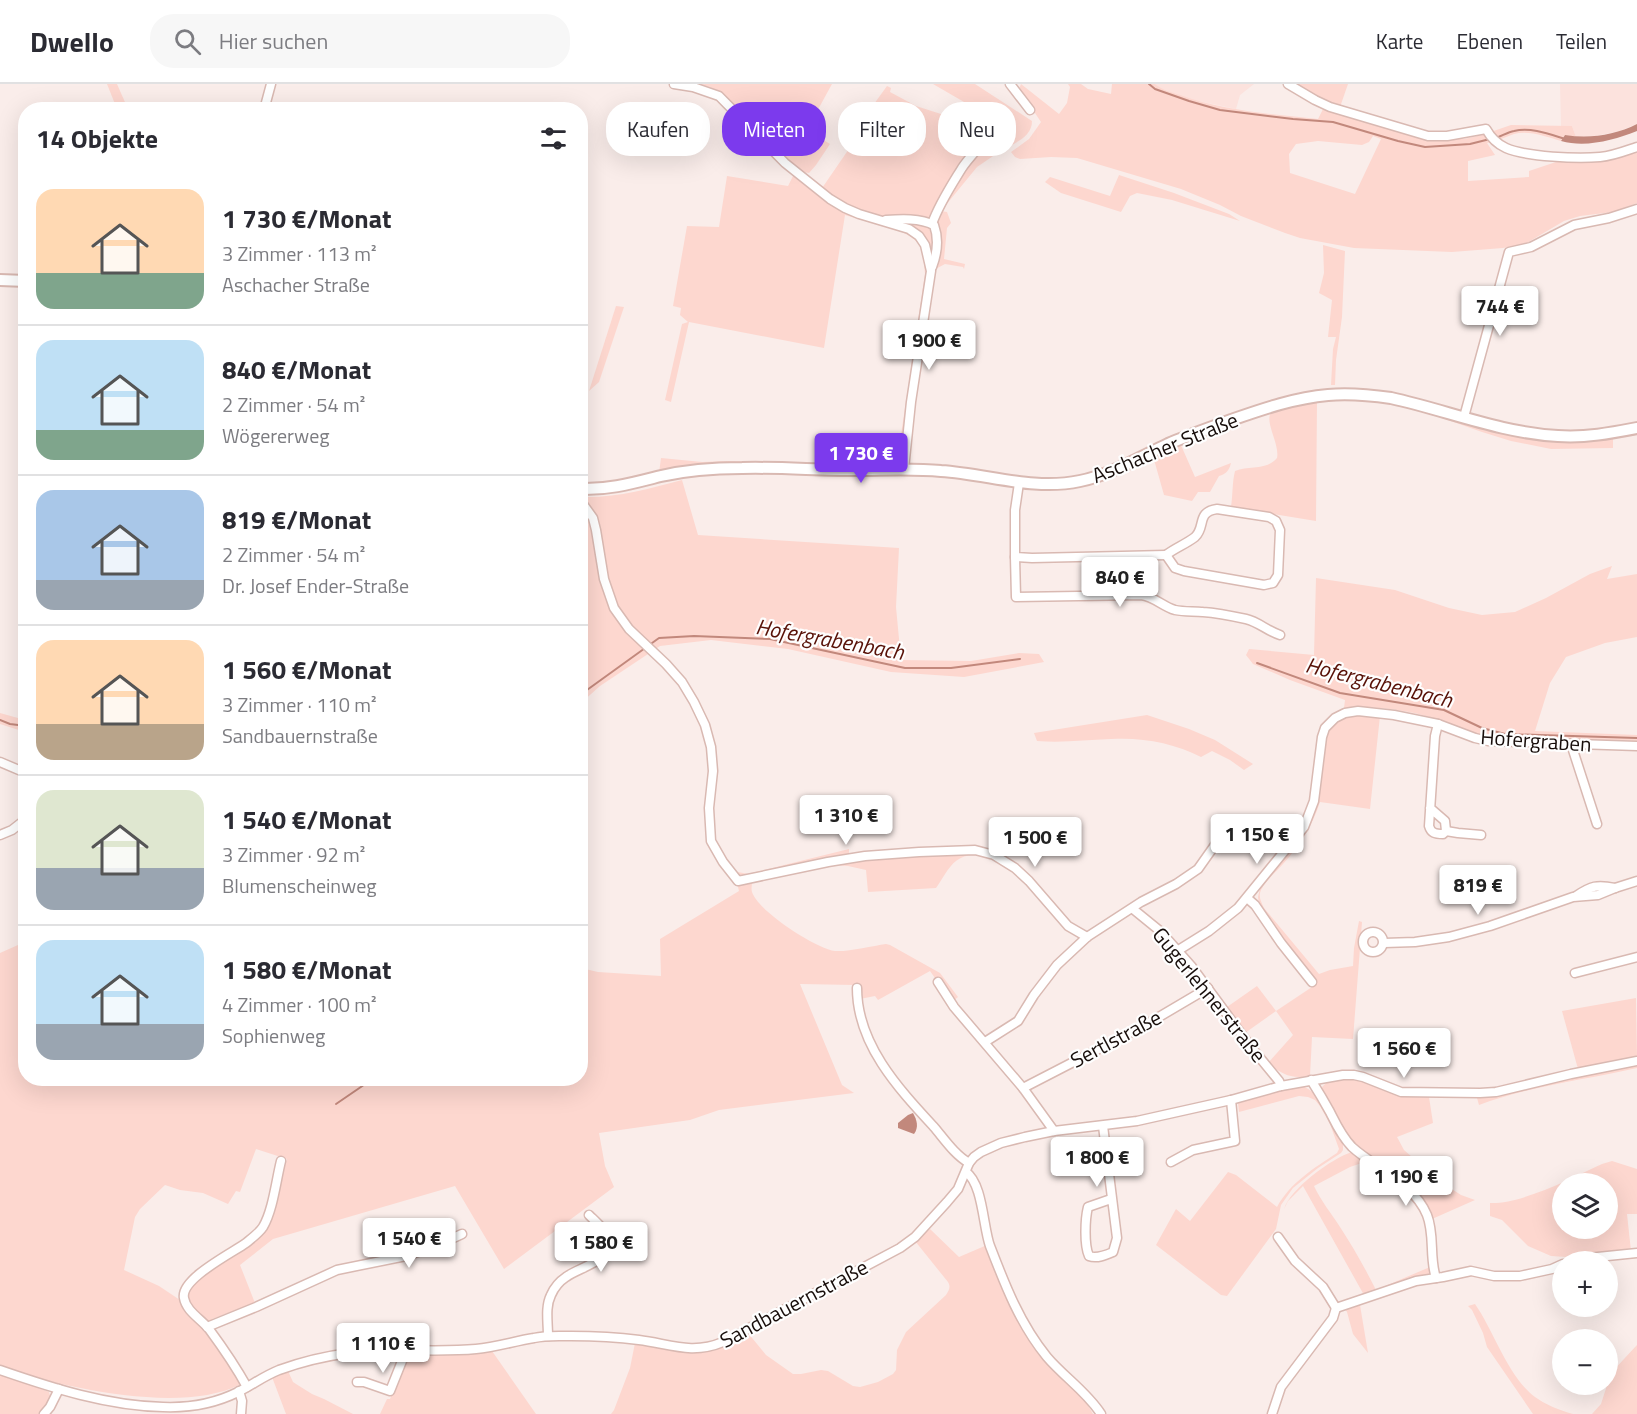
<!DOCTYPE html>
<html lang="de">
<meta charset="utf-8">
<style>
:root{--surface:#fff;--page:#f7f7f7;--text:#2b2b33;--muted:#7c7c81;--line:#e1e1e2;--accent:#7c3aed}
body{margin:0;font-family:"Titillium Web",sans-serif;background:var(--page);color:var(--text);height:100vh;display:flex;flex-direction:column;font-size:22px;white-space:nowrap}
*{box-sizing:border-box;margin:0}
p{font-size:20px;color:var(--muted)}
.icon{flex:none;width:33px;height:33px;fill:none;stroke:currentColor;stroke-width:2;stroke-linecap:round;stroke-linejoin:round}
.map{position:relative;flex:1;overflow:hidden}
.side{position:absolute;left:18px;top:18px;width:570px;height:984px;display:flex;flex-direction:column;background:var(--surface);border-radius:24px;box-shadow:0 6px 24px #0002}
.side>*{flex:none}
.top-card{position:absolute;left:606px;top:18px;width:570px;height:54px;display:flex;gap:12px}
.buttons{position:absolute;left:1552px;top:1089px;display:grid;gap:12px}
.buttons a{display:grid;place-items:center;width:66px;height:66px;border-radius:50%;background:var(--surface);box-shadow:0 6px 24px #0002;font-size:30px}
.price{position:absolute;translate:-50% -51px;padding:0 14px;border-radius:6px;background:#fff;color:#222;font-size:20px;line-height:39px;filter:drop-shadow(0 2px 3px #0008)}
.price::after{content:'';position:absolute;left:50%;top:36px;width:18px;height:14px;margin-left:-9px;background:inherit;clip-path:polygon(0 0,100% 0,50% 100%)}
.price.selected{background:var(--accent);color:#fff}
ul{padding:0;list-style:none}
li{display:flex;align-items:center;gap:18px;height:150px;padding:0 18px}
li+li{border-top:2px solid var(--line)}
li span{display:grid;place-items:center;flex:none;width:168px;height:120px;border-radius:18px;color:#555}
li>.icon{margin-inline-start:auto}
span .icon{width:72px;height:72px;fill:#fffc;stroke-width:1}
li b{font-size:26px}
h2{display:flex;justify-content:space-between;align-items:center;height:72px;padding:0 18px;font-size:26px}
.chip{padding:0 21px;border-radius:24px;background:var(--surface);box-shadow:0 6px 24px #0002;font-size:21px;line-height:54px}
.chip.selected{background:var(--accent);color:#fff}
header{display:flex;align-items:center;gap:36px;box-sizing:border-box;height:84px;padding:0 30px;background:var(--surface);border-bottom:2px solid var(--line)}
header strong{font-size:28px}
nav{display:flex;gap:33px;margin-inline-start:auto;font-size:21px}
.search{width:420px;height:54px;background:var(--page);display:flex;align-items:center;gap:15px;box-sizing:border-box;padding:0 21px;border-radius:24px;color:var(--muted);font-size:22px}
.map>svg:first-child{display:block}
.built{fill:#fce2dd}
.green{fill:#fdd7cf;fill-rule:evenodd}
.water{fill:#c2887c}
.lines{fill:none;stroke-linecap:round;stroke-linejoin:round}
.stream{stroke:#c2887c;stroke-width:2}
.minor-casing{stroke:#d9b9b2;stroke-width:11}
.tertiary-casing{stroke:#d9b9b2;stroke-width:14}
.minor{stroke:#fff;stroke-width:8}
.tertiary{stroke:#fff;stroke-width:10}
.labels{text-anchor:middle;stroke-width:4.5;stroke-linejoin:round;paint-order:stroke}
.street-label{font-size:21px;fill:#170d0a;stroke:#fefefe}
.water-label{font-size:22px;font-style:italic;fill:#581107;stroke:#fefefe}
</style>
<header>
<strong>Dwello</strong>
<div class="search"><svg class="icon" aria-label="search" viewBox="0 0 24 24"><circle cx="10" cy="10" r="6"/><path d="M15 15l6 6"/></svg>Hier suchen</div>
<nav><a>Karte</a><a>Ebenen</a><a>Teilen</a></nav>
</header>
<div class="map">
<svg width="1637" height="1330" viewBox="0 0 1637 1330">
<rect width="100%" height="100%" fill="#faedea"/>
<g class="built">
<path d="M1155 0H1254L1240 11 1236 25 1189 15 1160 4Z"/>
<path d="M1560 0H1637V40L1620 47 1596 52 1576 53 1572 42H1561Z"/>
</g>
<g class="green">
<path d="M107 0H117L128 25H117Z"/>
<path d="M696 0H832L815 31 822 35 814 50 830 60 816 81 809 89 797 87 722 11 710 3Z"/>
<path d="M933 0H975L1032 37C1032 51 1019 57 1008 63L983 29Z"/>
<path d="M1021 0 1059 30 1067 19 1070 3 1068 0H1081L1088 5 1111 10 1112 0H1155C1162 6 1171 8 1180 11 1224 27 1272 30 1318 35L1324 23 1449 55H1464L1482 51 1511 41 1572 42 1576 53 1565 51 1561 57C1547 53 1529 46 1514 50 1505 53 1497 57 1487 59L1495 71 1468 77V97L1529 93V87L1559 77 1637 66V119L1613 128 1580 132 1564 137 1525 160 1503 164 1452 168 1354 164 1300 154 1285 149 1241 132 1220 121 1181 105 1077 74 1051 73 1020 75 1015 73 1011 68 1029 55 1041 38 1019 5ZM1373 52 1381 55 1355 110 1290 89 1289 70 1296 60 1318 57 1362 61 1369 58Z"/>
<path d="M1296 0H1348L1340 23 1313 12Z"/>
<path d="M887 2 891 4 890 8 916 22 969 39 973 44 975 52 974 59 952 93 934 126 941 128C955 105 971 72 994 56L1002 66 977 83 941 127 947 128 951 139 947 144 944 175 965 180 964 185 963 183 945 180 926 190 900 365C893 381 884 380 868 382L659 389 661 374 702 378 728 377 857 381 880 379 891 376 899 364 925 190C924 181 924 171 920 162 909 143 865 138 845 131L824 264 689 238 671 318 665 316 682 240 688 238 680 231 681 224 673 222 687 142 719 143 727 92 788 102 794 90 818 110 855 56 874 20Z"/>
<path d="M1119 91 1174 109 1229 130 1240 137 1172 116 1137 109 1130 112 1121 128 1061 109 1045 98 1050 93 1110 112Z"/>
<path d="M1323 161 1345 167 1342 233 1336 276 1335 301H1331L1333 265 1336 253H1328L1332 216 1319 209 1324 189Z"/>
<path d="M616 222 624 223 599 298 589 307Z"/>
<path d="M1332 314 1383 316 1476 341 1613 353V364L1551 365 1511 357 1482 348 1425 328 1397 321 1373 317 1349 315 1317 318 1316 437 1231 423C1233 410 1232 399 1235 387 1249 381 1266 387 1277 374 1280 359 1263 337 1272 327L1299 319Z"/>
<path d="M1180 359 1195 393 1231 379C1229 387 1226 390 1219 392L1210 408H1198L1192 417 1164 411 1153 372Z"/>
<path d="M682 396 698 451 899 464 896 523 901 576 971 577 1019 569 1039 570 1044 578 964 593 891 588 788 565 711 556 660 562 600 602 581 619V413C618 414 647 405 682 396Z"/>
<path d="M1612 482 1607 495 1637 490V553L1605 559 1566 573 1550 599 1535 647 1637 651V658L1490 654C1474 650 1461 644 1446 638 1415 627 1377 621 1344 624L1345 616 1290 596 1253 580 1246 571 1249 565 1314 571 1316 494 1395 506 1449 524 1482 531 1515 528 1546 514 1590 490Z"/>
<path d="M0 629 25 636V648L0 640Z"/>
<path d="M1147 631 1189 645 1215 656 1253 680 1244 686 1230 676 1212 667 1201 673C1174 659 1142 653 1111 655 1085 656 1063 659 1037 657L1034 649Z"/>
<path d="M1348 631 1380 632 1370 725 1320 718C1312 743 1300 761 1283 780 1276 788 1266 796 1261 806 1258 812 1261 818 1264 824L1319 890 1330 886 1353 882 1354 864 1359 837 1362 838 1353 955 1312 953 1310 992C1290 995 1283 991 1268 979L1293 951 1276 927 1245 949 1227 923 1257 902 1276 927 1312 903 1315 899 1298 878 1259 820 1258 813 1260 804C1278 779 1306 756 1316 725 1322 704 1319 653 1332 640 1336 636 1344 634 1348 631Z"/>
<path d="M849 765V772L742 792 739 791 738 788 748 790Z"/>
<path d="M985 770 1018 789 1052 828 1050 829C1041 816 1031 803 1020 792 1005 779 974 762 956 777 948 783 942 796 936 804L868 808 866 786 848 782 832 781 780 791 752 798C752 802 751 804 752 808 758 827 815 864 835 867 848 868 872 862 886 860L890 861 940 889 958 913 952 918 930 887 878 916 875 912 860 915 855 901 800 900 842 1001 854 1009 719 1026 690 1036 599 1049 605 1082 614 1103 504 1185 455 1102 273 1155 240 1181 255 1219 212 1235V1237H206L189 1219 185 1210 190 1200 253 1157 270 1130 287 1075 256 1065 240 1108 236 1107 228 1120 203 1109 180 1106 165 1101 140 1125 135 1133 124 1186 159 1202 183 1218 206 1245 225 1272 240 1298 239 1301C181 1330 61 1304 0 1282V869L18 861 25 862 26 994H580L581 884 598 888 661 892 660 855 739 807 737 799 866 774Z"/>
<path d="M1636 914 1637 973 1578 985 1562 927Z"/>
<path d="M1637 981V984C1584 996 1530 1002 1479 1021L1477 1014 1491 1012 1552 997Z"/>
<path d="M1345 995 1363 997 1402 1012 1429 1013 1433 1039 1397 1053 1404 1066 1438 1096 1461 1111 1475 1116 1432 1135C1425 1114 1399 1091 1380 1078 1373 1073 1364 1068 1357 1062 1347 1053 1325 1017 1322 1003L1326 999Z"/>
<path d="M1302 1002C1322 1008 1333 1041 1343 1059V1066L1341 1069 1318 1084 1293 1104 1281 1121 1276 1145 1227 1212 1221 1211 1156 1161 1176 1125 1190 1137 1228 1088 1236 1091 1277 1123C1290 1099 1314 1084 1337 1069L1339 1065 1330 1040 1320 1022 1315 1016 1308 1013 1299 1012 1239 1028 1238 1019 1241 1017Z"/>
<path d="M1352 1068C1373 1077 1412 1107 1423 1127 1427 1136 1428 1146 1427 1155 1427 1147 1426 1139 1423 1132 1416 1113 1382 1088 1365 1078L1350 1083 1314 1102C1321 1117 1331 1129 1340 1143 1353 1163 1365 1184 1376 1206L1430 1183 1431 1187 1427 1192 1399 1198 1364 1211 1303 1102 1288 1117 1284 1125C1290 1105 1332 1074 1352 1068Z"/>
<path d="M1612 1077 1637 1085V1130H1627L1631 1167 1566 1173 1551 1172 1528 1162 1502 1136 1490 1132V1119C1522 1120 1572 1094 1602 1080ZM1563 1100H1608V1144H1563Z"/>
<path d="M930 1145 959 1173 987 1161 1021 1243 1053 1287 1085 1316 1093 1330H611L614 1326 630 1284 635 1259C660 1263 689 1273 714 1266 726 1262 737 1255 748 1249L766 1271 793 1290H801L821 1286 828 1287 853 1302 860 1303 878 1298 893 1290 896 1286 897 1266 906 1248 946 1211C949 1206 951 1203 948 1198L915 1157Z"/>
<path d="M1475 1220C1494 1247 1508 1293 1535 1313 1546 1321 1559 1326 1573 1330H1533L1487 1263 1483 1249 1472 1226 1468 1222Z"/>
<path d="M1354 1221H1360L1368 1269 1353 1250 1347 1228 1345 1225Z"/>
<path d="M1637 1261V1330H1592L1601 1320 1611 1289Z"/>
<path d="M492 1267 536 1330H380L387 1315H390L408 1272 411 1270Z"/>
<path d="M288 1287 293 1298 296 1300 312 1310 324 1315 353 1330H286L272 1293Z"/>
<path d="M0 1289 49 1308 51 1315 41 1330H0Z"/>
</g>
<g class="water">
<path d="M1637 40V47C1614 56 1586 64 1561 57L1565 51C1590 55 1615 51 1637 40Z"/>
<path d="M913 1029C917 1036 919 1043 914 1050L898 1044V1039L908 1031Z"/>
</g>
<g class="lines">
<g class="stream">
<path d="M1149 0 1155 5 1189 17 1220 26 1293 35 1333 38 1398 57 1425 63 1470 60 1490 55"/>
<path d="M1496 54C1502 52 1508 48 1514 47 1531 43 1549 50 1565 55"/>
<path d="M1257 579 1340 609 1444 626 1482 644 1505 650 1637 654"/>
<path d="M580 611 659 554 694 552 770 555 905 584H951L1020 575"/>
<path d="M0 636 10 640 26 642"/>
<path d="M336 1020 374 994"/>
</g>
<g class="minor-casing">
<g id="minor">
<path d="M674 0 693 3 719 12 785 79 830 115 845 124 859 130 909 145 919 152 925 161 931 187 911 318 904 385"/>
<path d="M1010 0 1030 26"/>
<path d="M1288 0 1315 16 1330 23 1428 52H1447L1486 45C1491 54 1497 60 1506 64 1527 73 1578 75 1600 73 1613 72 1625 67 1637 63"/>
<path d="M264 26 271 0"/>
<path d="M886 136C901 135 920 134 934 141 939 155 937 170 932 183"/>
<path d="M932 140C939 120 951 102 962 84 972 69 984 62 986 44"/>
<path d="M1464 333 1509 168 1531 163 1574 141 1609 134 1637 125"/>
<path d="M1019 399 1015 426V473L1032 474 1166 471"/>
<path d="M580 416 593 434 596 446 604 495 614 524 629 545 666 580 682 598 694 618 705 641 711 663 713 687 709 724 711 757 723 778 738 797 828 778 865 772 919 768 975 766 994 771 1015 784 1029 797 1068 842 1087 853"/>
<path d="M1217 425 1269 433 1276 437 1280 446 1278 491 1273 499 1264 501 1184 487 1175 484 1166 471C1175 464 1186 460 1195 453 1206 443 1196 428 1217 425Z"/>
<path d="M1015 473 1016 513 1141 511C1155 513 1162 522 1175 526 1184 528 1194 527 1203 528 1217 529 1232 532 1246 535 1259 538 1267 547 1280 551"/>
<path d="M1571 660 1597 740"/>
<path d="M0 678 26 689"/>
<path d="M1430 724 1445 737 1446 747 1443 750C1435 750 1431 749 1429 742L1435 652 1438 640"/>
<path d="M1446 747 1458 749 1481 751"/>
<path d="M0 751 12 746 26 735"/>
<path d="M1576 812C1591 802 1597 800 1615 804"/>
<path d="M1247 814 1255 821 1281 859 1312 898"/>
<path d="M1133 825 1160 847 1192 883 1251 963 1279 997 1281 1002"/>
<circle cx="1373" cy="858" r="10"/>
<path d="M1384 859 1415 858 1449 853 1490 842 1573 813 1598 811 1615 804 1637 797"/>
<path d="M1177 867 1209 847 1238 824 1304 743 1314 717 1322 653 1325 644 1335 634 1345 629 1358 627 1394 631 1438 640 1475 654 1488 657 1637 662"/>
<path d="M1575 889 1637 873"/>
<path d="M938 898 954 923 1023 1004 1054 1047"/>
<path d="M857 904C857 960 898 1004 934 1043 945 1056 955 1071 969 1079"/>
<path d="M985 958 1018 937 1034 911 1057 881 1087 853 1141 818 1176 800 1198 785 1222 751 1228 739"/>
<path d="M1311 996C1318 1007 1324 1017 1330 1028 1336 1040 1342 1053 1352 1063 1375 1084 1414 1099 1427 1131 1435 1151 1429 1173 1436 1194"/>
<path d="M1023 1004 1147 940 1208 904"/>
<path d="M1103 1042 1117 1154 1113 1168C1106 1171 1097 1175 1089 1172 1084 1161 1085 1135 1088 1123L1111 1115"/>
<path d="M1171 1078 1193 1066 1235 1057 1231 1016"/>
<path d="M966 1088C983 1100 983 1143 990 1162 1005 1201 1020 1240 1047 1273 1064 1293 1087 1308 1101 1330"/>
<path d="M1278 1153 1295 1177 1323 1203 1336 1224"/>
<path d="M1572 1178 1588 1174 1637 1169"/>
<path d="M1336 1224 1416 1197 1443 1193 1471 1187 1494 1192H1520L1552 1185 1563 1180"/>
<path d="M207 1243 256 1223 337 1186 406 1172 438 1161 462 1150"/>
<path d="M548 1252C548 1238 545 1223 551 1211 554 1204 560 1197 566 1193 578 1184 613 1176 609 1157 607 1147 596 1138 589 1131"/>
<path d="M0 1286C52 1304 108 1322 163 1323 189 1324 216 1319 238 1308 252 1301 264 1292 279 1286 301 1278 326 1272 349 1269 392 1263 434 1269 476 1265 496 1263 515 1257 534 1254 546 1251 559 1252 571 1252 593 1252 616 1253 639 1256 670 1260 692 1271 723 1258L900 1164 915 1153 947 1118 958 1105 969 1079 974 1073 981 1068 1001 1059 1025 1053 1054 1047 1137 1037 1231 1016 1281 1002 1343 991H1354L1363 993 1401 1008 1480 1009 1496 1008 1571 990 1637 977"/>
<path d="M357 1298H364L390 1307 404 1272 405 1265"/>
<path d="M247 1303C236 1283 223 1264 209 1245 201 1235 186 1227 184 1214 180 1195 232 1169 246 1159 252 1154 259 1149 263 1143 273 1126 276 1097 281 1077"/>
<path d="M239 1307 242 1317 241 1330"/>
<path d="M44 1330 50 1323 59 1305"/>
<path d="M1272 1330 1281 1303 1333 1234 1336 1224"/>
</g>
</g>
<g class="tertiary-casing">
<g id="tertiary">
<path d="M0 196 26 197"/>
<path d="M580 405C609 406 633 399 661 392 687 386 714 384 742 384 779 383 817 386 855 386 884 386 912 384 941 387 988 390 1033 407 1080 397 1110 391 1140 373 1168 360 1189 351 1210 344 1231 336 1263 325 1294 314 1328 311 1349 309 1370 311 1391 314 1446 326 1501 349 1558 352 1585 354 1611 349 1637 344"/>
</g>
</g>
<use href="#minor" class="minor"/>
<use href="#tertiary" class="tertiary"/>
</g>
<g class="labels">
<g class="street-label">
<text transform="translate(1165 364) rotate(-22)" y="7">Aschacher Straße</text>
<text transform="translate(1536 657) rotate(4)" y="7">Hofergraben</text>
<text transform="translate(1209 911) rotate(51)" y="7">Gugerlehnerstraße</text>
<text transform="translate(1116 955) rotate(-28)" y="7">Sertlstraße</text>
<text transform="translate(794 1220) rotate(-28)" y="7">Sandbauernstraße</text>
</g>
<g class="water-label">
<text transform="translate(830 555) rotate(10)" y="8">Hofergrabenbach</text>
<text transform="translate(1379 598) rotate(14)" y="8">Hofergrabenbach</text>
</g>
</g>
</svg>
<div class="buttons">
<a><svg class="icon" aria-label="layers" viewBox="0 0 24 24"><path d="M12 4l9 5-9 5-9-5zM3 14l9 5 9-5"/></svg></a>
<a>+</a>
<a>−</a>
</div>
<b class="price" style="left:1500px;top:253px">744 €</b>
<b class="price" style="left:929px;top:287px">1 900 €</b>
<b class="price selected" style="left:861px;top:400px">1 730 €</b>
<b class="price" style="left:1120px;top:524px">840 €</b>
<b class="price" style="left:846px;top:762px">1 310 €</b>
<b class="price" style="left:1257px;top:781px">1 150 €</b>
<b class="price" style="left:1035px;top:784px">1 500 €</b>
<b class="price" style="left:1478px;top:832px">819 €</b>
<b class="price" style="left:1404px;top:995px">1 560 €</b>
<b class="price" style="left:1097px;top:1104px">1 800 €</b>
<b class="price" style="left:1406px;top:1123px">1 190 €</b>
<b class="price" style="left:409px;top:1185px">1 540 €</b>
<b class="price" style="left:601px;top:1189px">1 580 €</b>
<b class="price" style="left:383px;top:1290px">1 110 €</b>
<div class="top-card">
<a class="chip">Kaufen</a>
<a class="chip selected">Mieten</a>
<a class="chip">Filter</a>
<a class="chip">Neu</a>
</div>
<section class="side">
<h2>14 Objekte<svg class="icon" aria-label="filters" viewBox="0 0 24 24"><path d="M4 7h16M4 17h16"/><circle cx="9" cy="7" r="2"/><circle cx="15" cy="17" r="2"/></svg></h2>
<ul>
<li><span style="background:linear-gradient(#ffd9b3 70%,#7fa58c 0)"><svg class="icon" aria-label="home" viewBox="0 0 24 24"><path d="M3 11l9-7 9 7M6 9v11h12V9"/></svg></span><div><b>1 730 €/Monat</b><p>3 Zimmer · 113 m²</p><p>Aschacher Straße</p></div></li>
<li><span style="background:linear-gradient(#bfe0f5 75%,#7fa58c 0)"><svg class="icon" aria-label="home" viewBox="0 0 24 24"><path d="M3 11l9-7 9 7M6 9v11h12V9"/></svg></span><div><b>840 €/Monat</b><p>2 Zimmer · 54 m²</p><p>Wögererweg</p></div></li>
<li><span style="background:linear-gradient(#a9c7e8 75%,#9aa5b1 0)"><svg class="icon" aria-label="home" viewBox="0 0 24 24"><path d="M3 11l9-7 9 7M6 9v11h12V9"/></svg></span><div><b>819 €/Monat</b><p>2 Zimmer · 54 m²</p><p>Dr. Josef Ender-Straße</p></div></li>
<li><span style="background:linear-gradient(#ffd9b3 70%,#b9a48a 0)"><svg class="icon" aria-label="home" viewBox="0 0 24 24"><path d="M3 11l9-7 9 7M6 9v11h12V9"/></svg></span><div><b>1 560 €/Monat</b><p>3 Zimmer · 110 m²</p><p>Sandbauernstraße</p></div></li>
<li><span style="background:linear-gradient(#dfe7d0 65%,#9aa5b1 0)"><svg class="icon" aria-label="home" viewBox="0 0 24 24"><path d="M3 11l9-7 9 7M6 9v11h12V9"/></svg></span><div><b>1 540 €/Monat</b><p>3 Zimmer · 92 m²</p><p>Blumenscheinweg</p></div></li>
<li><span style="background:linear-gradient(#bfe0f5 70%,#9aa5b1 0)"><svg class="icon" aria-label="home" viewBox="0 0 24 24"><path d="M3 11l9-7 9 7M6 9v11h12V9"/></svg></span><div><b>1 580 €/Monat</b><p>4 Zimmer · 100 m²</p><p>Sophienweg</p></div></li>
</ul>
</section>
</div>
